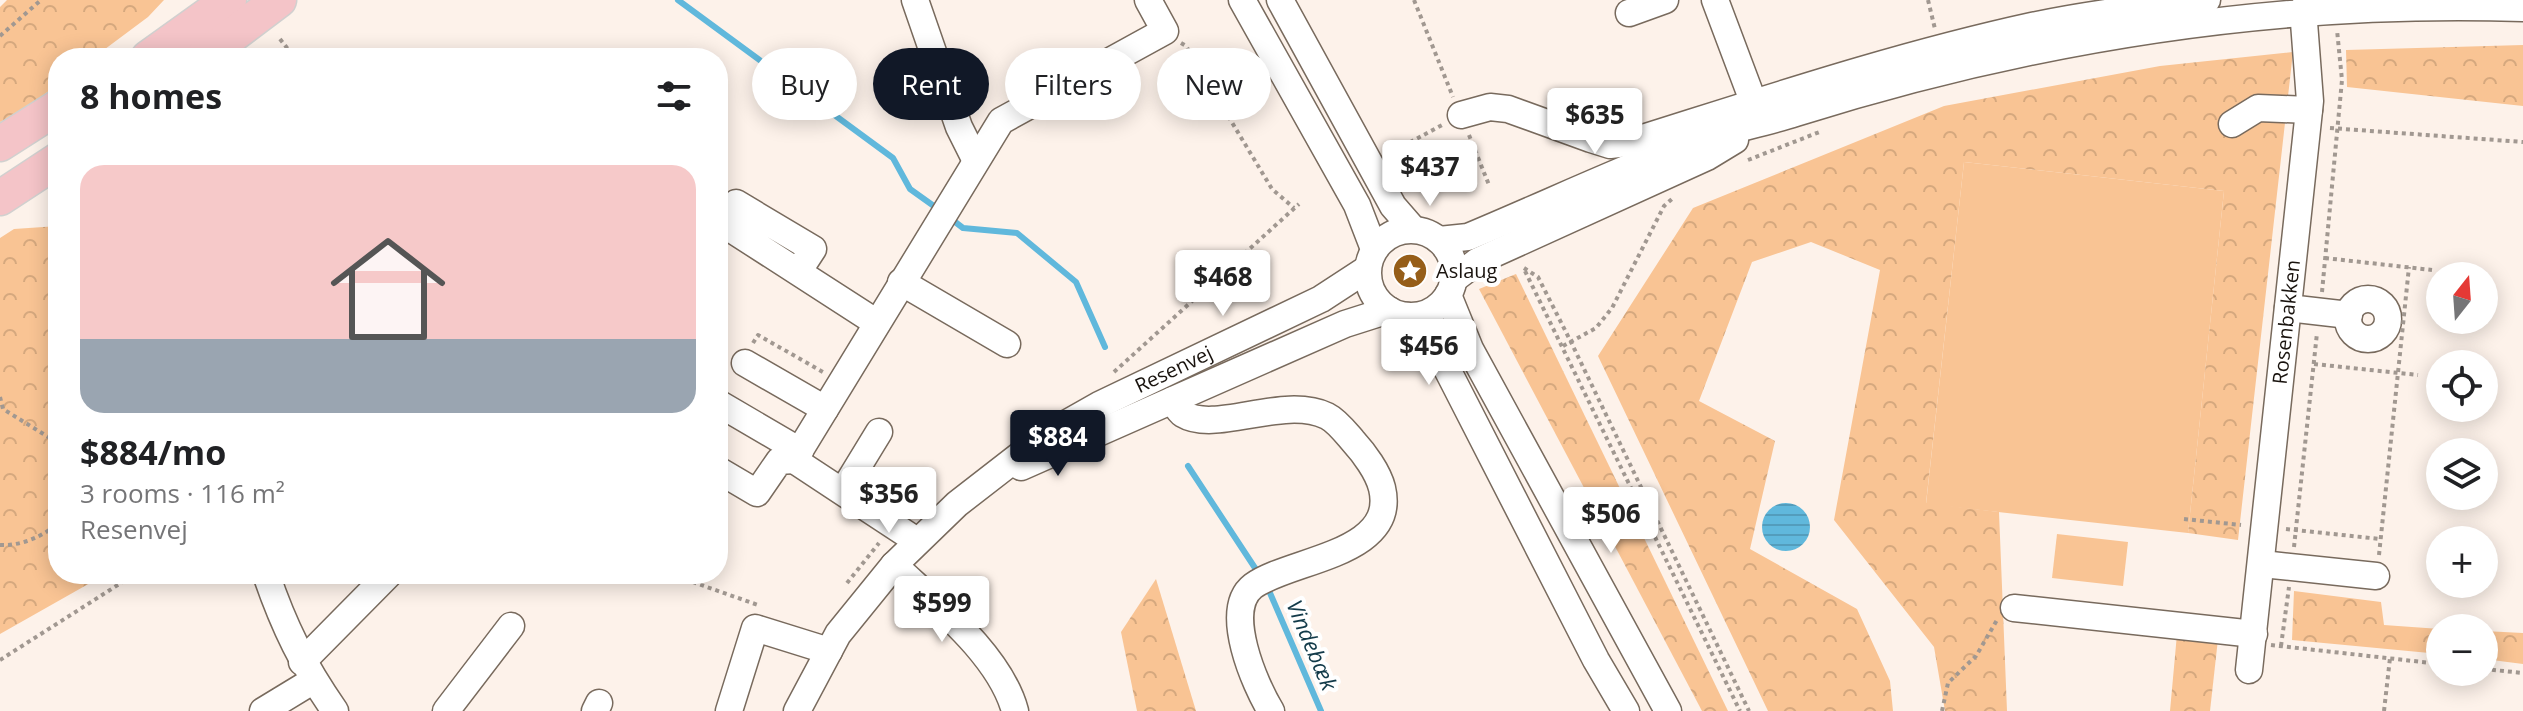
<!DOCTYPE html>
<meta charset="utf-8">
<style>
:root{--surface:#fff;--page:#f2f2f2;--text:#202124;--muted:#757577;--line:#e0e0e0;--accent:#111827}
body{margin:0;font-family:"Open Sans",sans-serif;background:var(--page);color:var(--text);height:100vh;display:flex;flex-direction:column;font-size:30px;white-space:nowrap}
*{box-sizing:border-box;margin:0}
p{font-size:26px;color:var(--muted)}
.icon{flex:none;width:44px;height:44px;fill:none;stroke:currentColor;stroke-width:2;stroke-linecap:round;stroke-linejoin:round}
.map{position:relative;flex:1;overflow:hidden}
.details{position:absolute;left:48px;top:48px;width:680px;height:536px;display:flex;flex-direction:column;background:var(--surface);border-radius:32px;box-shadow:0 4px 20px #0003}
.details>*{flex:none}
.banner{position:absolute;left:752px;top:48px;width:760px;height:72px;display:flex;gap:16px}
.needle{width:52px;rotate:17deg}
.controls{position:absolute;left:2426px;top:262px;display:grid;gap:16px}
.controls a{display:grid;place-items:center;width:72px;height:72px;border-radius:50%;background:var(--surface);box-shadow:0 4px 20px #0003;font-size:40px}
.price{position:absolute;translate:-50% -68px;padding:0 18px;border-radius:8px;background:#fff;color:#222;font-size:26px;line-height:52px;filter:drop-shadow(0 2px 4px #0008)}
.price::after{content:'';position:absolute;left:50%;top:48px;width:24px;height:18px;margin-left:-12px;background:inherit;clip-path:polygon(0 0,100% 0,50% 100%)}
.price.active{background:var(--accent);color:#fff}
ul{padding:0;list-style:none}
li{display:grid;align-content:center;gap:16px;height:424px;padding:0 32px}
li+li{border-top:2px solid var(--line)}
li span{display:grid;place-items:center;height:248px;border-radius:24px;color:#555}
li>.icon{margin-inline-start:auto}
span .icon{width:144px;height:144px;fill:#fffc;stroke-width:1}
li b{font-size:34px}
h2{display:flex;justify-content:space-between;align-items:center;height:96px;padding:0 32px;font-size:34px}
.chip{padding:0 28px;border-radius:36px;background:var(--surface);box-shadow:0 4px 20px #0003;font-size:28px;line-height:72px}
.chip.active{background:var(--accent);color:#fff}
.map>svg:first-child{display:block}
.grass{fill:#f9c494}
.forest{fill:url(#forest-crowns)}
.water{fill:url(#water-rules)}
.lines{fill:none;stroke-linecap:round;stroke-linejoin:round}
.stream{stroke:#60b8dc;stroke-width:6}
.minor-casing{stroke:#786a5d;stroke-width:29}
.major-casing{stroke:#d1d0cf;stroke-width:37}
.path{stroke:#a19891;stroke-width:4;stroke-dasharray:4 4;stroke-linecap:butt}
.minor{stroke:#fff;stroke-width:26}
.major{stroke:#f4c4c8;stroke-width:34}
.labels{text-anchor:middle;stroke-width:8;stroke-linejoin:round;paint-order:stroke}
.poi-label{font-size:20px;fill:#19130e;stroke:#fff;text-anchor:start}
.street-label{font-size:20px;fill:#19130e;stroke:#fff}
.water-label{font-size:22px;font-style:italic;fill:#123a49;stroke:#fff}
</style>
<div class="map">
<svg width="2523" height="711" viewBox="0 0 2523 711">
<defs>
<pattern id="forest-crowns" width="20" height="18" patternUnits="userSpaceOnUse" patternTransform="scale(2)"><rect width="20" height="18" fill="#f9c494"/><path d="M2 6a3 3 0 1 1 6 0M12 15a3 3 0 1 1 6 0" fill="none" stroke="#d5a87e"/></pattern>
<pattern id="water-rules" width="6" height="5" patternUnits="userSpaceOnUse" patternTransform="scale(2)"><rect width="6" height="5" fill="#60b8dc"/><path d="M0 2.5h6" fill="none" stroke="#539dbc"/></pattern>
</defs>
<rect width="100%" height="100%" fill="#fdf2ea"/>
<g class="grass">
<path d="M1964 162 2224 191 2188 533 1926 504Z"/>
<path d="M2057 534 2128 542 2123 586 2052 578Z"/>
</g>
<g class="forest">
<path d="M7 0H164L148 17 93 58H58V84L16 116 0 122V7Z"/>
<path d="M2523 45V106L2347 87 2346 50Z"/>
<path d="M2293 52 2238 540 2188 533 2224 191 1964 162 1926 503 1999 512 2007 711H1945L1934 647 1834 520 1880 270 1811 242 1752 262 1699 401 1775 441 1750 549 1857 609 1890 681 1893 711H1768L1598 356 1693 208 1944 106 2160 66Z"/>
<path d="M58 226V574H106L0 634V238L14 229Z"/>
<path d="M1516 274 1728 711H1702L1479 289Z"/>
<path d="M1156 579 1196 711H1137L1121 632Z"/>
<path d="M2294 591 2381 602 2384 625 2440 629V654L2292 640Z"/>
<path d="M2484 631 2523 633V664L2484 659Z"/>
<path d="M2177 634 2218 639 2210 711H2170Z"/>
</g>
<circle class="water" cx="1786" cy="527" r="24"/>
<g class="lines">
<g class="stream">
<path d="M678 0 893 158 910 189 938 209"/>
<path d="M950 218 963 228 1017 233 1076 282 1105 347"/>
<path d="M1188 466 1257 571"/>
<path d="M1270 593 1321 711"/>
</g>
<g class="minor-casing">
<g id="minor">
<path d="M915 0 959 127 975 159"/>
<path d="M1242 0 1357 205 1374 249"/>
<path d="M1280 0 1393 206 1413 229"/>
<path d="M1715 0 1759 117"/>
<path d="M1629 13 1665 0"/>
<path d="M1461 115 1490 107 1508 109 1591 139 1610 145 1627 143C1761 101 1895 56 2032 26 2089 14 2148 7 2207 0"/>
<path d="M2232 124 2258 108 2309 110"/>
<circle cx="1411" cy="273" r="43"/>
<path d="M1439 240 1468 237C1540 207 1612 173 1685 145 1720 131 1759 125 1796 113 2031 39 2276 0 2523 8"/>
<path d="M798 272 813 249 736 203 725 225 877 323"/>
<path d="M1454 279 1478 261 1707 157 1735 140"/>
<path d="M901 282 1007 344"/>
<path d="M1448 295 1470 349 1668 711"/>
<circle cx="2368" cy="319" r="20"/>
<path d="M2288 308 2349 315"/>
<path d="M1408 316 1447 369 1596 660 1626 711"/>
<path d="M745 363 825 409"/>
<path d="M1173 400C1176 405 1178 411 1183 414 1216 434 1283 395 1327 416 1337 421 1346 433 1353 441 1364 453 1378 472 1382 488 1398 555 1290 559 1253 586 1222 610 1255 685 1271 711"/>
<path d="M718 403 800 451"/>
<path d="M1021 467 1345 324 1389 310"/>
<path d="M718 470 757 493 779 461 794 460"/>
<path d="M843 491 879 432"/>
<path d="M917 541 794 460 1001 121 1165 31 1148 0"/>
<path d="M2262 564 2376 576"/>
<path d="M894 565C935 604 1000 655 1015 711"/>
<path d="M266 574C284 627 303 665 335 711"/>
<path d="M2014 608 2254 634"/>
<path d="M302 662 389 574"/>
<path id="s1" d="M2249 670 2310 101 2303 9"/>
<path d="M263 711 314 680"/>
<path d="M446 711 511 626"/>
<path d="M595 711 599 703"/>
<path d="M729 711 755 628 829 651"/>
<path id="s2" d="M797 711 838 634 894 565 957 504 1046 435 1099 405 1321 299 1367 269"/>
</g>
</g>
<g class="major-casing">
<g id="major">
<path d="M148 58 229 0"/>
<path d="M202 58 279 0"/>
<path d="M0 144 58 107"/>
<path d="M0 198 58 160"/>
</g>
</g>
<g class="path">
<path d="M1414 0 1453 97"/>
<path d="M1928 0 1935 29"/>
<path d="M0 36 41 0"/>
<path d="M280 39 295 58"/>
<path d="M1181 43 1186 46 1272 189 1294 208"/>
<path d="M2330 128 2523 142"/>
<path d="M1469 135 1489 185"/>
<path d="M1403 146 1444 124"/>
<path d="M1748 160 1822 131"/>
<path d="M2325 258 2432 270"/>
<path d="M1524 268 1538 277 1571 342 1749 711"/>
<path d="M1525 271 1740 711"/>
<path d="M2322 292 2342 80 2337 30"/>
<path d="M753 343 758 335 823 372"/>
<path d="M1563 346 1596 328 1612 308 1664 206 1673 198"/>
<path d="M2314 364 2418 375"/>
<path d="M1114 372 1299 204"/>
<path d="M0 397 3 409 58 443"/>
<path d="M910 511 935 492"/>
<path d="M2184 519 2241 525"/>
<path d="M2286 529 2380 539"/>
<path d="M0 545C21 546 41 537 58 524"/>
<path d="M2294 547 2317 333"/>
<path d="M2379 555 2409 267"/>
<path d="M670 574 758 605"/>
<path d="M847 583 879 543"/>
<path d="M2271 645 2440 664"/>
<path d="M2281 646 2289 587"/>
<path d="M0 660 135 574"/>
<path d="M2484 669 2523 673"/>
<path d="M1942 711 1948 683 1976 656 1997 620"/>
<path d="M2384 711 2390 658"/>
</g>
<use href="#minor" class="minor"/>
<use href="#major" class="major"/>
</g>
<defs>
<g id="sight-disc" transform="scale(1.8)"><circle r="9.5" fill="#965e19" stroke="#fff"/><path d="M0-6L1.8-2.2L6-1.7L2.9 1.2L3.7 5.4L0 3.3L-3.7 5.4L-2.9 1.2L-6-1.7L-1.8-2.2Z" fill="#fff"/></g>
</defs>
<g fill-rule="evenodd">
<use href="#sight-disc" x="1410" y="271"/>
</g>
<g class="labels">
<g class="poi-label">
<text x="1436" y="278">Aslaug</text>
</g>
<g class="street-label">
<text dy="7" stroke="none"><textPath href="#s1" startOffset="350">Rosenbakken</textPath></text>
<text dy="7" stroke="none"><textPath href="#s2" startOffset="520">Resenvej</textPath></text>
</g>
<g class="water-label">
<text transform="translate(1312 645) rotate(67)" y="8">Vindebæk</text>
</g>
</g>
</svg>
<div class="controls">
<a><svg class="needle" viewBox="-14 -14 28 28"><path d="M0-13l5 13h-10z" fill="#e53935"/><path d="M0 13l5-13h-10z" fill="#757577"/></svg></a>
<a><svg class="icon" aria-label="locate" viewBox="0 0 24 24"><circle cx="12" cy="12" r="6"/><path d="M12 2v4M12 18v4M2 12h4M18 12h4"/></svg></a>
<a><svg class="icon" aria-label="layers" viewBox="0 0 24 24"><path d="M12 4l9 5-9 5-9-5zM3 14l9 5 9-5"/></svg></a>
<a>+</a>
<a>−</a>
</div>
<b class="price" style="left:1595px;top:156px">$635</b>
<b class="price" style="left:1430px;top:208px">$437</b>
<b class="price" style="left:1223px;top:318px">$468</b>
<b class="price" style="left:1429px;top:387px">$456</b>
<b class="price active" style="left:1058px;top:478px">$884</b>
<b class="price" style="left:889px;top:535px">$356</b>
<b class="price" style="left:1611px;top:555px">$506</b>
<b class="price" style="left:942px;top:644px">$599</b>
<div class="banner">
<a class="chip">Buy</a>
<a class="chip active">Rent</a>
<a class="chip">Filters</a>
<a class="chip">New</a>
</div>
<section class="details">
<h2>8 homes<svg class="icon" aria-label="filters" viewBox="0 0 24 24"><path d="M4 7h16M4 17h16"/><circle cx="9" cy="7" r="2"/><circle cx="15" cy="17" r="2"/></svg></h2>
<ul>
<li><span style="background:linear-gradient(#f6c9c9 70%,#9aa5b1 0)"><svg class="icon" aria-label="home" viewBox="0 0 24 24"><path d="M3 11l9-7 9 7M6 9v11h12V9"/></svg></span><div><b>$884/mo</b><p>3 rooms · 116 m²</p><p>Resenvej</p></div></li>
</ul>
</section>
</div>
